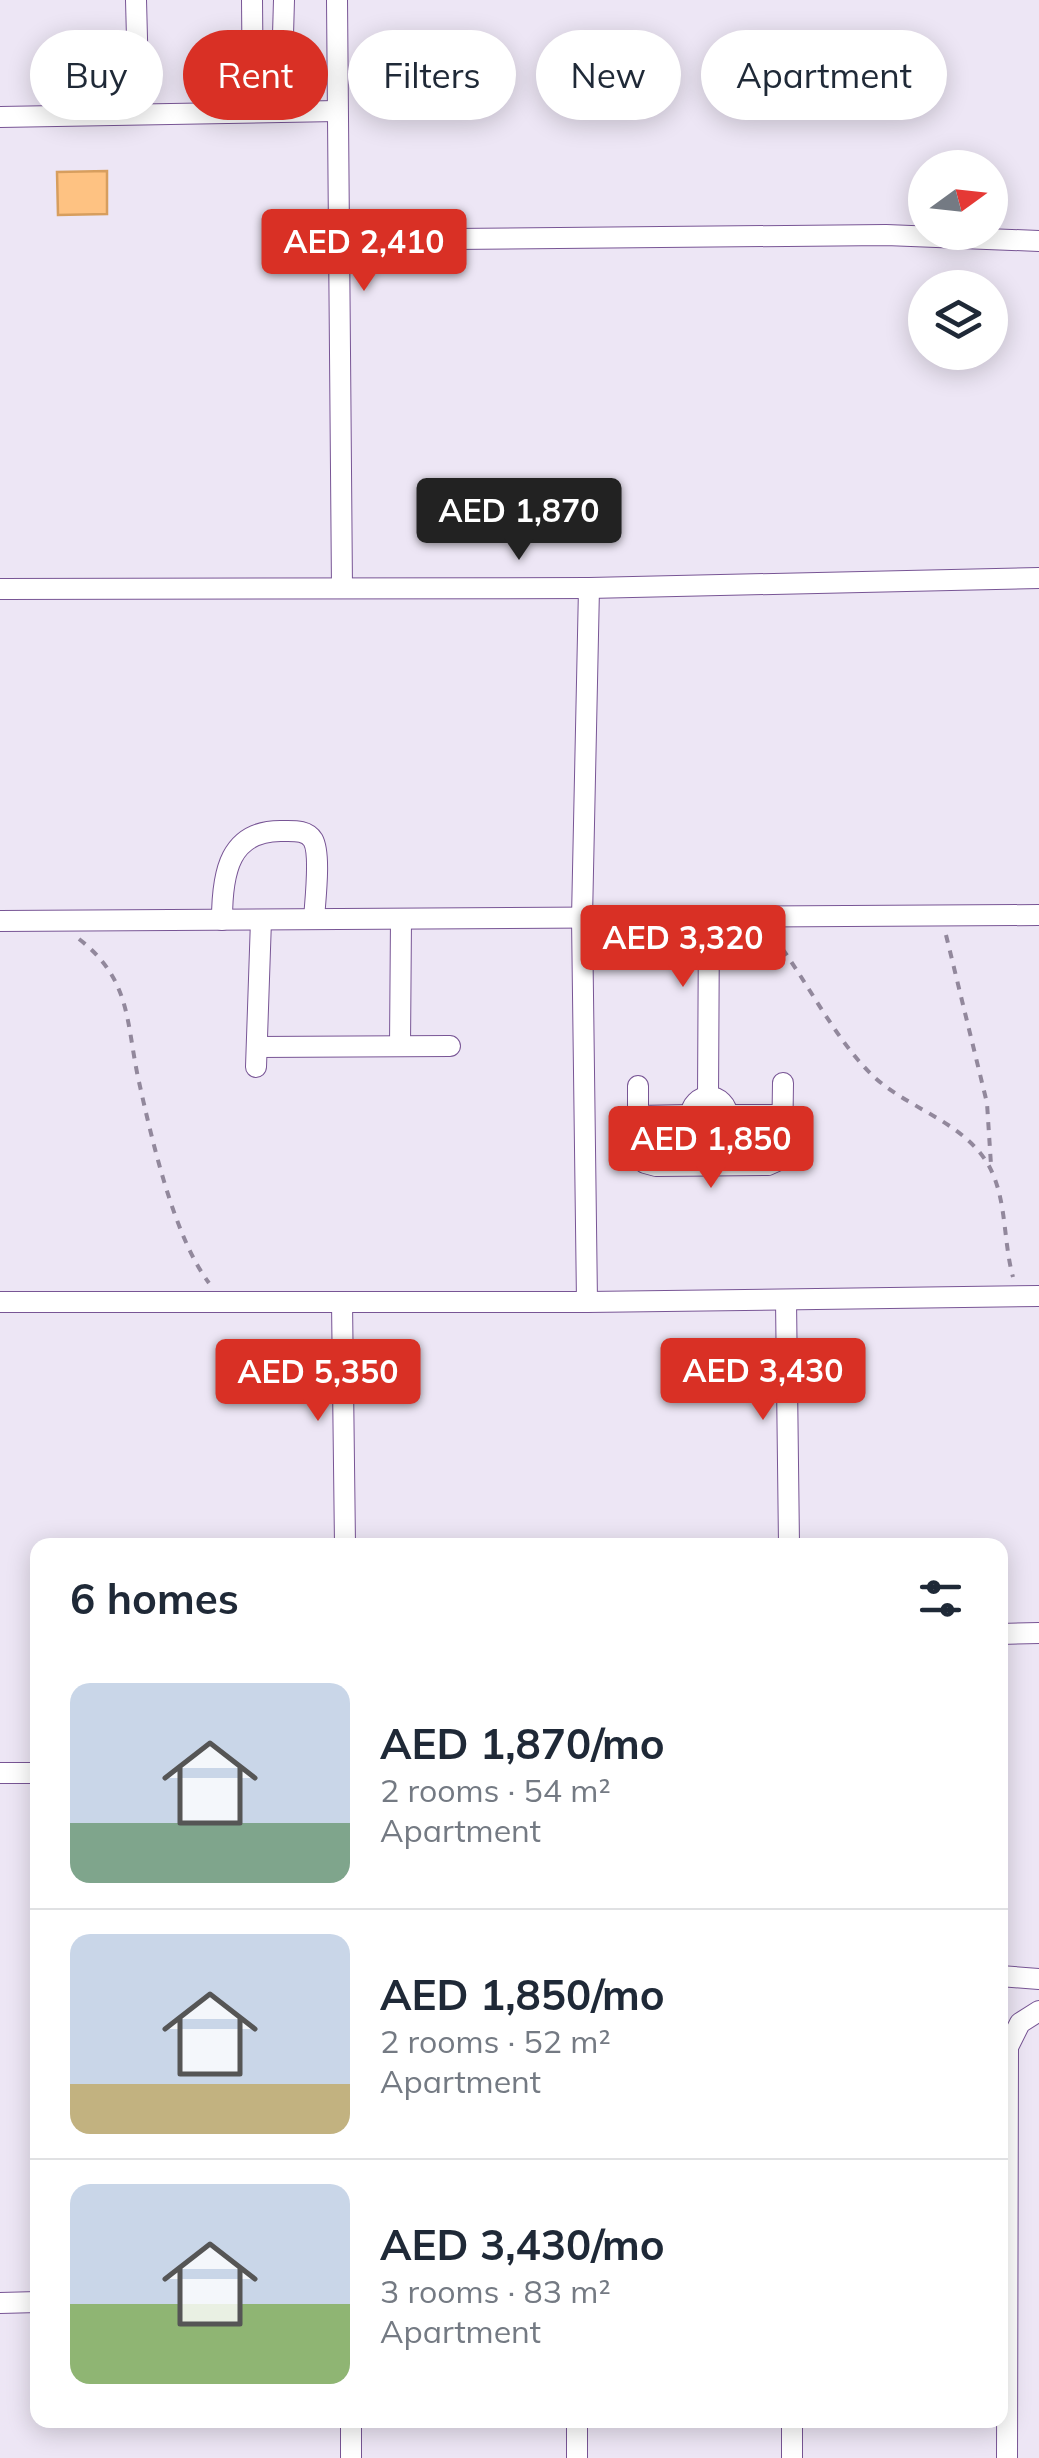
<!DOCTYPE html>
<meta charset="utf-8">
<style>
:root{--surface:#fff;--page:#f6f6f7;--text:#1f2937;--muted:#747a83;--line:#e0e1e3;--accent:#d93025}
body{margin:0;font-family:Mulish,sans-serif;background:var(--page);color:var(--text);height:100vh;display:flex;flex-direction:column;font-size:38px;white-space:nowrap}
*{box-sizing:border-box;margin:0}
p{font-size:32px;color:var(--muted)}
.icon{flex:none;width:55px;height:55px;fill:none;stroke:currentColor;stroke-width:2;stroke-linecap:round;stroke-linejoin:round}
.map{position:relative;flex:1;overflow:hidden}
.side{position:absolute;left:30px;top:1538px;width:978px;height:890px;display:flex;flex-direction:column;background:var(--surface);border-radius:20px;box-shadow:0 5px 25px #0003}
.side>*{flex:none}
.top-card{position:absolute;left:30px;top:30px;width:980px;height:90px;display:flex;gap:20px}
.needle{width:65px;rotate:75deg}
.controls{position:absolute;left:908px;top:150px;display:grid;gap:20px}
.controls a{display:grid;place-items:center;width:100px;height:100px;border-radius:50%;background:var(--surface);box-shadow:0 5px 25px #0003;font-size:50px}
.price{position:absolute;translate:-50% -85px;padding:0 22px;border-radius:10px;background:var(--accent);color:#fff;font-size:32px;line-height:65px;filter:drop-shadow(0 2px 5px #0008)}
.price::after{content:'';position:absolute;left:50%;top:60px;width:30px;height:22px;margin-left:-15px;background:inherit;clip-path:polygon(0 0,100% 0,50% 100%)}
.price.current{background:#222;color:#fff}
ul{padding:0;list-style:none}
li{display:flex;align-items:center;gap:30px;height:250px;padding:0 40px}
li+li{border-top:2px solid var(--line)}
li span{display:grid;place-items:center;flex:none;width:280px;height:200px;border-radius:20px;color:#555}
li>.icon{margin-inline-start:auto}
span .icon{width:120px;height:120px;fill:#fffc;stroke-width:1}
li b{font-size:42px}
h2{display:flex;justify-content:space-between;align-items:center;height:120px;padding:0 40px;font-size:42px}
.pill{padding:0 35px;border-radius:45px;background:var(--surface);box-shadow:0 5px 25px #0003;font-size:35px;line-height:90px}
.pill.current{background:var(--accent);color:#fff}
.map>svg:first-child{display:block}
.building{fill:#fec282;stroke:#d79e5e;stroke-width:2.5}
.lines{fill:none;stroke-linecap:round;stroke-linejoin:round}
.minor-casing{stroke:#785595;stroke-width:22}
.path{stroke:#92889c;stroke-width:4;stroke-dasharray:8 8;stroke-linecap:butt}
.minor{stroke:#fff;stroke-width:20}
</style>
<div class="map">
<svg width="1039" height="2458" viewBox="0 0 1039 2458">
<rect width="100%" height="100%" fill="#ede6f5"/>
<path class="building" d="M107 171V214L58 215 57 172Z"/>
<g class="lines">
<g class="minor-casing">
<g id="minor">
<path d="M136 0 139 114"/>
<path d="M252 0 253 112"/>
<path d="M337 0 342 588"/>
<path d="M253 82 275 76 282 70 284 0"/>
<path d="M0 117 337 111"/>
<path d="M338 240 886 235 1039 241"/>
<path d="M0 589 589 588 1039 578"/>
<path d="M222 920C222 873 229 829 284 831 294 831 307 830 313 840 321 854 315 902 314 919"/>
<path d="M0 921 1039 915"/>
<path d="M400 1046 401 919"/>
<path d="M257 1047 450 1046"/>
<path d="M256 1067 261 920"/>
<path d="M638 1086V1148L645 1163 656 1166 768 1165 777 1161 782 1151 783 1083"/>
<path d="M708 1097 709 917"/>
<circle cx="709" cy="1115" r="18"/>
<path d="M727 1115H782"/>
<path d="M638 1116 691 1115"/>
<path d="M786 1300 789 1545"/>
<path d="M0 1302H587L1039 1296"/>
<path d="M342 1302 345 1545"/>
<path d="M587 1302 582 918 589 588"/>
<path d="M1000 1634 1039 1633"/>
<path d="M0 1773H38"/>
<path d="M1000 1976 1039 1979"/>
<path d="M0 2303 38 2302"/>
<path d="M351 2420V2458"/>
<path d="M577 2420V2458"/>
<path d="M792 2458V2420"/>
<path d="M1007 2458 1008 2047 1020 2023 1039 2011"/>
</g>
</g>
<g class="path">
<path d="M946 935 987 1103 991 1165"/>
<path d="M773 936C806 979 833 1036 870 1073 906 1109 963 1120 989 1166 1007 1199 1003 1241 1013 1277"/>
<path d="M79 939C132 980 126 1024 139 1082 152 1140 174 1237 209 1283"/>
</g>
<use href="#minor" class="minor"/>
</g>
</svg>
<div class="controls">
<a><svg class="needle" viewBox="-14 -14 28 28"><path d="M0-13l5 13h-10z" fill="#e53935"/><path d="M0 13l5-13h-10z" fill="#747a83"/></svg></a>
<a><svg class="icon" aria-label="layers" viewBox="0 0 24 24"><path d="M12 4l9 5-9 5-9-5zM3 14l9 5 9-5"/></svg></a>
</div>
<b class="price" style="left:364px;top:294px">AED 2,410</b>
<b class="price current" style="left:519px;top:563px">AED 1,870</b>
<b class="price" style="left:683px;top:990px">AED 3,320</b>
<b class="price" style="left:711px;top:1191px">AED 1,850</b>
<b class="price" style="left:763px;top:1423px">AED 3,430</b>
<b class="price" style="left:318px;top:1424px">AED 5,350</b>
<div class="top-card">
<a class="pill">Buy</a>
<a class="pill current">Rent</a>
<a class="pill">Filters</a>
<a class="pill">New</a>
<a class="pill">Apartment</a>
</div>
<section class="side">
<h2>6 homes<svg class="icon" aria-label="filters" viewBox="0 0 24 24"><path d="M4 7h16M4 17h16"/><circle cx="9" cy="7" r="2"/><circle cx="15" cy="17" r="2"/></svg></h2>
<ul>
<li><span style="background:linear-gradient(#c9d6e8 70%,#7fa58c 0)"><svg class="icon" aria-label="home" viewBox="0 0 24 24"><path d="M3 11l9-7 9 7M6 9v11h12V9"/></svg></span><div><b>AED 1,870/mo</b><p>2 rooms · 54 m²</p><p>Apartment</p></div></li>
<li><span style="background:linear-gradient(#c9d6e8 75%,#c2b280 0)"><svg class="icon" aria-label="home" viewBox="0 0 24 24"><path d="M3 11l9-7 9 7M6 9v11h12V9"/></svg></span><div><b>AED 1,850/mo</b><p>2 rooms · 52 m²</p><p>Apartment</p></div></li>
<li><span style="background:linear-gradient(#c9d6e8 60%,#8fb573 0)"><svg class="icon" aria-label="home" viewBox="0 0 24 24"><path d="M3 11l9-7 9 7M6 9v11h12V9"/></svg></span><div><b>AED 3,430/mo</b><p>3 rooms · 83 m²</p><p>Apartment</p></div></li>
</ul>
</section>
</div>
